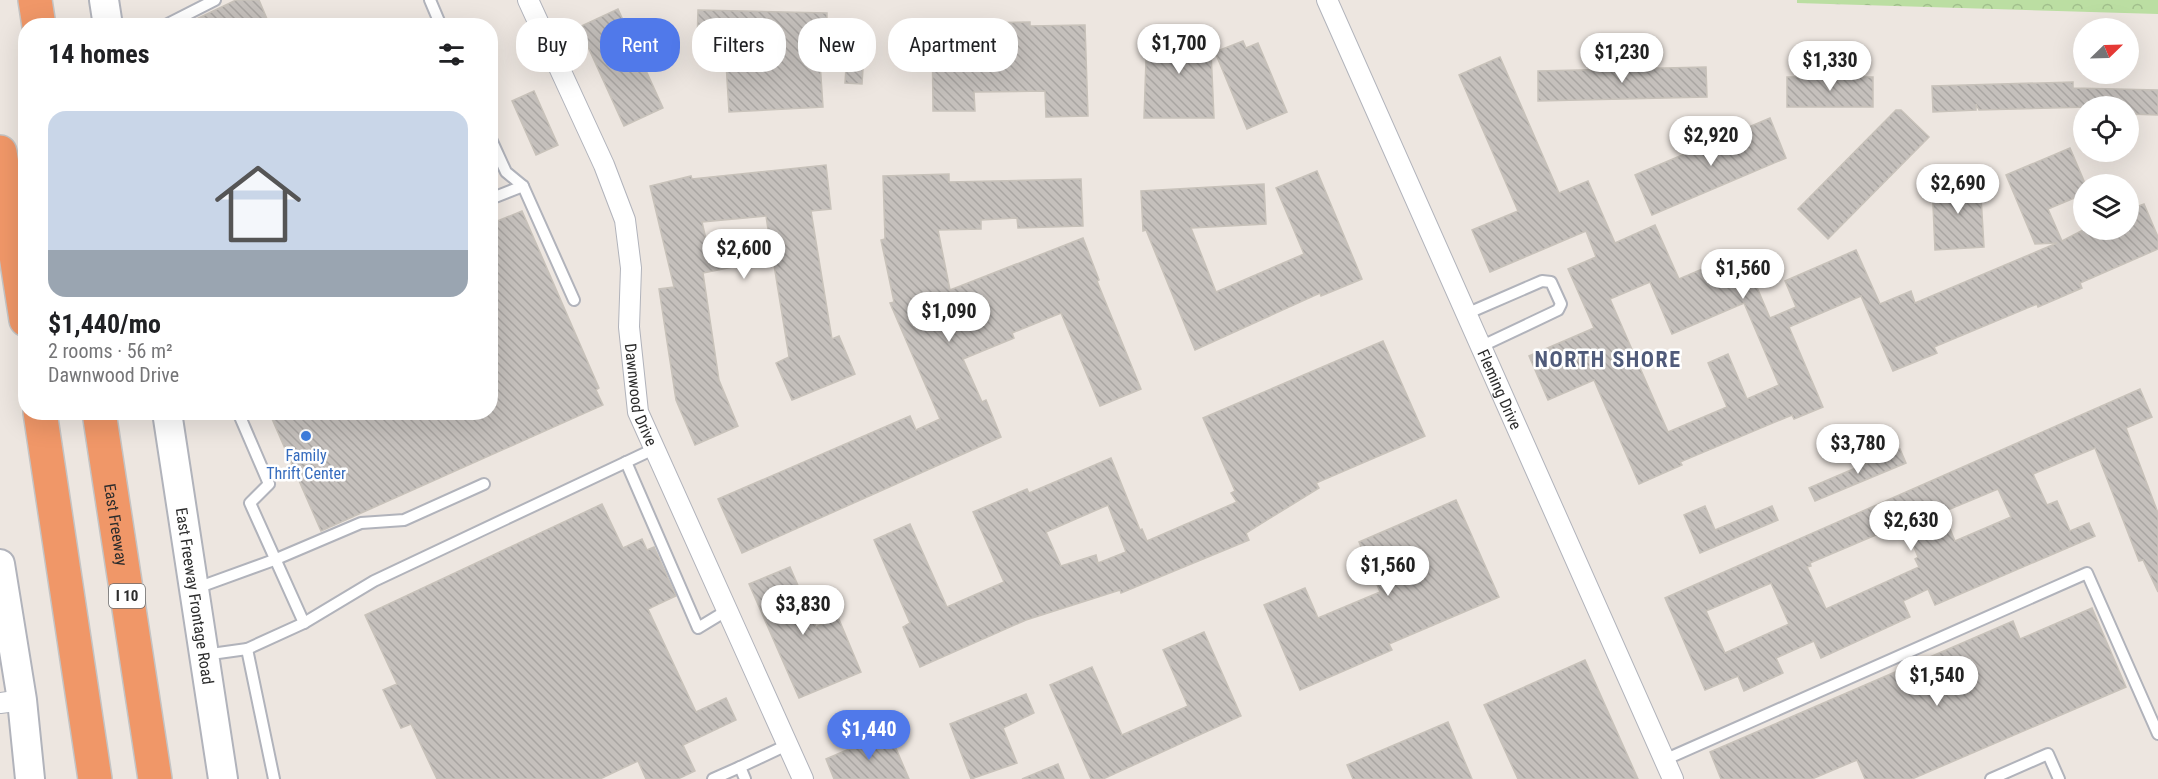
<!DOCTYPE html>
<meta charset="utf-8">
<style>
:root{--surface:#fff;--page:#f2f2f2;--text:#202124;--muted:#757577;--line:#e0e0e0;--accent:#5079ea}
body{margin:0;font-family:"Roboto Condensed",sans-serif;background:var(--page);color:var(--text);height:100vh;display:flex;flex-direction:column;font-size:22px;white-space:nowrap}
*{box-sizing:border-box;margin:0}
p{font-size:20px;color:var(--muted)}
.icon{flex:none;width:33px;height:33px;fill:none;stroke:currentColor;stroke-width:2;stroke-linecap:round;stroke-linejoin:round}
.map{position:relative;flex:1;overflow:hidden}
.side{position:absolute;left:18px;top:18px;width:480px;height:402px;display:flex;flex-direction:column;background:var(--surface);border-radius:24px;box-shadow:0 6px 24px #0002}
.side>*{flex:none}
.top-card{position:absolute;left:516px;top:18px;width:570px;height:54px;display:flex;gap:12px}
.needle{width:39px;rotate:67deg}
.fabs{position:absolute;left:2073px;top:18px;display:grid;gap:12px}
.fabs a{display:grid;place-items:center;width:66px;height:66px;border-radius:50%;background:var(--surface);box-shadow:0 6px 24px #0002;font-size:30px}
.price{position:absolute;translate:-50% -51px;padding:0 14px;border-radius:21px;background:#fff;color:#222;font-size:20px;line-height:39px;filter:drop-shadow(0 2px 3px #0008)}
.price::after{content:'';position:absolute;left:50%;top:36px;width:18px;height:14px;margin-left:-9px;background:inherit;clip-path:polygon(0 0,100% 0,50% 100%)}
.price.selected{background:var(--accent);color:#fff}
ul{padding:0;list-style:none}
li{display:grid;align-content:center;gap:12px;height:318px;padding:0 30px}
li+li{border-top:2px solid var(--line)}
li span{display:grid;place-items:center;height:186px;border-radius:18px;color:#555}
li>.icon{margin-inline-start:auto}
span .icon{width:108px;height:108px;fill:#fffc;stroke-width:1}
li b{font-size:26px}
h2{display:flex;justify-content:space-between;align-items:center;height:72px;padding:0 30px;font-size:26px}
.tag{padding:0 21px;border-radius:24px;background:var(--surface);box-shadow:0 6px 24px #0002;font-size:21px;line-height:54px}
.tag.selected{background:var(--accent);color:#fff}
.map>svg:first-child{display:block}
.forest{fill:url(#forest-crowns)}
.building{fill:url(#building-back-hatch);stroke:#c8c2ba;stroke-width:1.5;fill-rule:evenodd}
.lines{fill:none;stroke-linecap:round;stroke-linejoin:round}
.service-casing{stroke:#b1b3bb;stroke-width:14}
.minor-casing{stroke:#b1b3bb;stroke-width:22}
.secondary-casing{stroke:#b1b3bb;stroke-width:32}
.motorway-casing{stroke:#c4c4c4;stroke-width:36}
.service{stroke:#fff;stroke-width:10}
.minor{stroke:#fff;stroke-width:20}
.secondary{stroke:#fff;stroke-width:28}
.motorway{stroke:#f09768;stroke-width:33}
.shop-dot{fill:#3f7fe0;stroke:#fff;stroke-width:2}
.labels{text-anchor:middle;stroke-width:5;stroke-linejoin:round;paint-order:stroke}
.shield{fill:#fff;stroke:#6b6b6b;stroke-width:1.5}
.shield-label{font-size:15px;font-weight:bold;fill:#2c2c2c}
.street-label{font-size:16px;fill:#2c2c2c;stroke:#fff}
.shop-label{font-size:16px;fill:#366cbe;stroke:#fff}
.district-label{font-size:22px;font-weight:bold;letter-spacing:1.5px;fill:#505b7a;stroke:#fff}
</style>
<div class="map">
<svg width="2158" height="779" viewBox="0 0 2158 779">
<defs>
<pattern id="forest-crowns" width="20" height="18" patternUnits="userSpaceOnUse" patternTransform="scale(1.5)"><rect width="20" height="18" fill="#bbdea2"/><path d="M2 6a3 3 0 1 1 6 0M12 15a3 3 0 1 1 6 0" fill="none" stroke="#a1bf8c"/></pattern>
<pattern id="building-back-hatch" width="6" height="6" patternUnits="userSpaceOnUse" patternTransform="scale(1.5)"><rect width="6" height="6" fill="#c5c0bc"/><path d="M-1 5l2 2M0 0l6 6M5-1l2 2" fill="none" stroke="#a9a5a2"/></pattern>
</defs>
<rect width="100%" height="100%" fill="#ede6e0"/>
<path class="forest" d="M1797 0H2158V14L1797 3Z"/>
<g class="building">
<path d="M236 0H259L270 26H182Z"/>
<path d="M618 9 663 108 624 126 579 27Z"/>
<path d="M698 10 827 13V48L819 47 823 107 729 112 725 46 697 45Z"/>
<path d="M932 19H973V23L1030 22V26L1085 25 1088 116 1046 117 1045 91 974 92 975 111H933Z"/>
<path d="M1210 29 1214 118H1144L1147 31Z"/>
<path d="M1243 41 1246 48 1258 43 1287 112 1247 129 1215 52Z"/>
<path d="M847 52 864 53 862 84 845 83Z"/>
<path d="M1500 57 1559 193 1588 181 1615 243 1655 225 1679 279 1742 252 1770 318 1796 307 1785 281 1856 250 1880 304 1911 291 1915 303 2057 243 2035 244 2006 175 2070 148 2084 181V194L2048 209 2062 241 2083 230H2128V210L2144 204 2158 237V249L2080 283 2082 288 2038 307 2037 304 1934 347 1937 353 1893 371 1861 296 1789 327 1823 407 1794 419 1792 415 1680 462 1682 465 1639 484 1594 380 1548 400 1529 356 1594 328 1568 269 1596 257 1586 231 1490 272 1472 230 1518 211 1459 75ZM1650 282 1672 334 1744 303 1779 385 1747 399 1728 354 1708 363 1727 407 1668 432 1610 299Z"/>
<path d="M1706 67 1707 97 1538 101V71Z"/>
<rect x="1787" y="77" width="86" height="30"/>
<path d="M2073 82V88L2158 90V115L2128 114V106L1979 110 1976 104V110L1933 112 1932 86Z"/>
<path d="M534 91 558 145 536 155 512 101Z"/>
<path d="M1896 110H1901L1929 137 1828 239 1798 209Z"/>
<path d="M1770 118 1786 158 1652 215 1635 175Z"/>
<path d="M826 165 831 209 811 211 832 339 839 336 855 374 792 400 776 363 789 357 773 259 703 273 719 380 738 426 695 445 676 400 659 289 674 287 650 186 691 176 692 179ZM766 216 770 243 709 252 702 222Z"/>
<path d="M1317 171 1362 279 1321 296 1320 293 1195 350 1146 230 1143 231 1141 191 1264 184 1266 224 1191 228 1216 292 1304 254 1276 188Z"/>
<path d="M949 174V182L1081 179 1083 226 1018 228 1017 218 981 220V229L938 230 950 290 1083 238 1099 280 1097 281 1141 389 1100 406 1061 313 1012 333 1014 338 963 359 982 402 986 400 1001 437 742 553 718 499 910 416 916 430 940 419 890 303 894 302 881 240 885 239 883 176Z"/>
<path d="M1980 180 1984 247 1935 250 1932 183Z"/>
<path d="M522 211 599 388 596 390 603 405 321 531 269 412H490V224Z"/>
<path d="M1383 341 1425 436 1316 483 1319 488 1246 533 1249 540 1121 593 1120 590 1026 620 920 667 903 627 910 623 874 540 910 524 947 607 1004 582 973 512 1027 489 1029 493 1111 458 1140 530 1142 529 1147 541 1237 502 1231 493 1235 491 1203 418ZM1108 505 1126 552 1098 563 1096 555 1061 566 1046 532Z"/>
<path d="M2140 389 2152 417 2126 428 2158 513V592L2143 560 2139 561 2095 448 2033 474 2047 505 2057 501 2070 531 2089 523 2095 536 1935 605 1928 589 1903 601 1910 617 1821 658 1814 641 1776 658 1783 673 1744 691 1738 676 1705 690 1665 598ZM1998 489 2011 517 1955 541 1943 512ZM1904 523 1918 557 1915 559 1919 567 1826 609 1807 567 1811 566 1810 563ZM1771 583 1789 624 1725 653 1706 611Z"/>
<path d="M1900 449 1906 463 1815 501 1809 488Z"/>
<path d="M1456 500 1499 597 1389 644 1392 650 1300 690 1264 605 1305 588 1318 618 1380 592 1359 542Z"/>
<path d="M602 504 623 548 642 539 647 550 654 547 676 596 648 609 696 712 726 698 736 720 683 745 695 771 678 779H646L638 761 600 779H437L411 724 401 728 383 690 397 684 365 615Z"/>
<path d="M1705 506 1715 530 1772 506 1778 520 1700 553 1684 515Z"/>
<path d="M790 567 816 627 838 617 861 672 799 698 749 584Z"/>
<path d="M2092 608 2126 687 1912 779H1865L1857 760 1812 779H1721L1710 752 2013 621 2020 639Z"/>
<path d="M1204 632 1241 716 1103 779H1091L1050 685 1092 667 1122 735 1188 706 1163 650Z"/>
<path d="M1585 660 1638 779H1518L1484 705Z"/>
<path d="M1026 694 1034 713 1003 728 1017 763 971 779 950 724Z"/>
<path d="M1448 722 1472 779H1353L1347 765Z"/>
<path d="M889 732 909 779H834L826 759Z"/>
<path d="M1058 764 1064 779H1022Z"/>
</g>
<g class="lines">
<g class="service-casing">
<g id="service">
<path d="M430 0 441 26"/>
<path d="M164 26 215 0"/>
<path d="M490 137 506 172 523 186 574 300"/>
<path d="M490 199 523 186"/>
<path d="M1466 314 1542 281 1551 282 1561 304 1558 310 1480 347"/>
<path d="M238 412 269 484 250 503 304 623"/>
<path d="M626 462 698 628 726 611"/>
<path d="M194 589 274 560 361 523 404 520 484 484"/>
<path d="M247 649 304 623 374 581 656 448"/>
<path d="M204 655 247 649 274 779"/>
<path d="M1664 760 2087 573 2158 734"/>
<path d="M713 779 740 767"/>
<path d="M745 779 740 767 787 745"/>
<path d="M1991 779 2048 754 2059 779"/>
</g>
</g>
<g class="minor-casing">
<g id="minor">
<path id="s1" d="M528 0 604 165 625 220 631 268 629 327 638 412 803 779"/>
<path id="s2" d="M1327 0 1673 779"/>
<path d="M0 703 22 700"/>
</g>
</g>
<g class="secondary-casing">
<g id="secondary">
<path d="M104 0 108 26"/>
<path id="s3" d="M167 412 223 779"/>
<path d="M0 564 22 700 30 779"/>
</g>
</g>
<g class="motorway-casing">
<g id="motorway">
<path d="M35 0 39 26"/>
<path d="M0 152 26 320"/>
<path d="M40 412 95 779"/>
<path id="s4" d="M99 412 155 779"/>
</g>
</g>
<use href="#service" class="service"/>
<use href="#minor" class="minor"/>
<use href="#secondary" class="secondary"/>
<use href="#motorway" class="motorway"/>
</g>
<circle class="shop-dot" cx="306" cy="436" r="6"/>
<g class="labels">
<rect class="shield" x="109" y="584" width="36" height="24" rx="4.5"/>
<g class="shield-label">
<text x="127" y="601">I 10</text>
</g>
<g class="street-label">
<text dy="6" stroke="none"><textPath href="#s2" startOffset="426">Fleming Drive</textPath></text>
<text dy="6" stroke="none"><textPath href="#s1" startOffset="417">Dawnwood Drive</textPath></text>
<text dy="6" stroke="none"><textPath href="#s4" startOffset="114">East Freeway</textPath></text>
<text dy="6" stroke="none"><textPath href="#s3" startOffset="186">East Freeway Frontage Road</textPath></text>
</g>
<g class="shop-label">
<text x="306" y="461">Family<tspan x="306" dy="18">Thrift Center</tspan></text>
</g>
<g class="district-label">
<text x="1608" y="367">NORTH SHORE</text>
</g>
</g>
</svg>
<div class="fabs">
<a><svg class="needle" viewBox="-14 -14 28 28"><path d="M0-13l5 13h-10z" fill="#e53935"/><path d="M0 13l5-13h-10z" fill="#757577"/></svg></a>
<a><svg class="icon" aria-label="locate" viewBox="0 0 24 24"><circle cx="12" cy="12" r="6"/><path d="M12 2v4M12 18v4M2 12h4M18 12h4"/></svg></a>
<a><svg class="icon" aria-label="layers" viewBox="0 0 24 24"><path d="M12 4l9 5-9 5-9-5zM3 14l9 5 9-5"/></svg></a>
</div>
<b class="price" style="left:1179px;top:75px">$1,700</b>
<b class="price" style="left:1622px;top:84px">$1,230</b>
<b class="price" style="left:1830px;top:92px">$1,330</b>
<b class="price" style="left:1711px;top:167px">$2,920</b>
<b class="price" style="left:1958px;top:215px">$2,690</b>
<b class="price" style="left:744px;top:280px">$2,600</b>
<b class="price" style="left:1743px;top:300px">$1,560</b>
<b class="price" style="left:949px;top:343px">$1,090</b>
<b class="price" style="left:1858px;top:475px">$3,780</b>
<b class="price" style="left:1911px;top:552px">$2,630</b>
<b class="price" style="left:1388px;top:597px">$1,560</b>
<b class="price" style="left:803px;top:636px">$3,830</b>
<b class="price" style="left:1937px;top:707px">$1,540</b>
<b class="price selected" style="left:869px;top:761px">$1,440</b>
<div class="top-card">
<a class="tag">Buy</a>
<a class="tag selected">Rent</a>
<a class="tag">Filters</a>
<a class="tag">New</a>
<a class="tag">Apartment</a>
</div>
<section class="side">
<h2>14 homes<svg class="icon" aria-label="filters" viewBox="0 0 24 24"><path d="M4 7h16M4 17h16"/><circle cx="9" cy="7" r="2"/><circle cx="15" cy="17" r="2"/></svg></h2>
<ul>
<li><span style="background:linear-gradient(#c9d6e8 75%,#9aa5b1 0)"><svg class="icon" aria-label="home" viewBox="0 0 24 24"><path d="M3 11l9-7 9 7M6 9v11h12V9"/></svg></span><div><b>$1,440/mo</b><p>2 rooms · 56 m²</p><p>Dawnwood Drive</p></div></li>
</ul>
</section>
</div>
